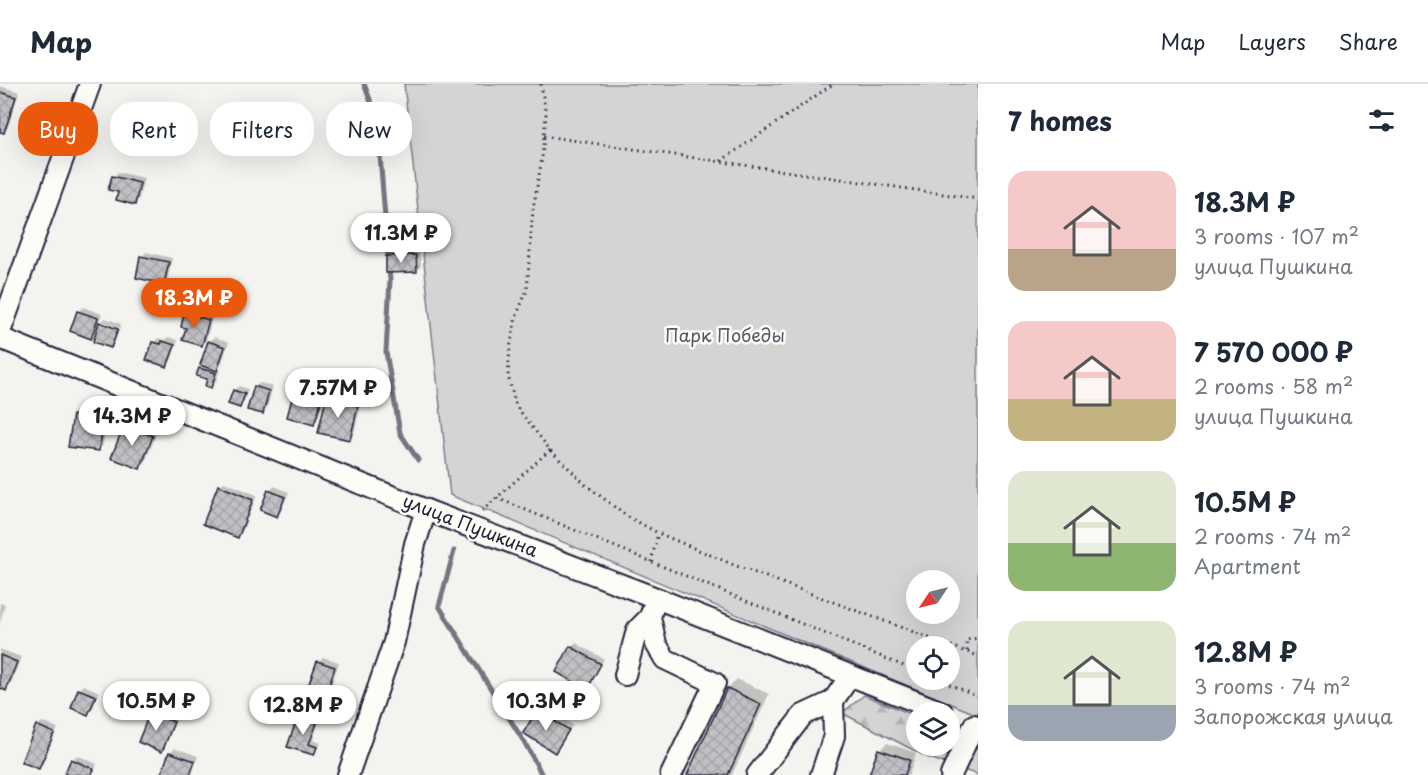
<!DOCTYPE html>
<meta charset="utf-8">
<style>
:root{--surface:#fff;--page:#f6f6f7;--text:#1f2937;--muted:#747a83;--line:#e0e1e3;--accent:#ea580c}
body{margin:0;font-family:"Playpen Sans",sans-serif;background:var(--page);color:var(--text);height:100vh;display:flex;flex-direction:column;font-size:22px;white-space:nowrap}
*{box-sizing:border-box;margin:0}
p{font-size:20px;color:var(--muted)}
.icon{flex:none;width:33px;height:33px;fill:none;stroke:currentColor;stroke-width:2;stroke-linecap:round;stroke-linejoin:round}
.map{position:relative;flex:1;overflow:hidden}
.drawer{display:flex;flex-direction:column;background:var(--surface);width:450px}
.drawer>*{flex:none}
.hud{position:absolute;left:18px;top:18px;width:570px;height:54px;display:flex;gap:12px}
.needle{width:39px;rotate:235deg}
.controls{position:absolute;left:906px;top:486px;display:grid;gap:12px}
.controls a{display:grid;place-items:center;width:54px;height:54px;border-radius:50%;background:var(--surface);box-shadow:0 6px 24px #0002;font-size:30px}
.price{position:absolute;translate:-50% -51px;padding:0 14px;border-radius:21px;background:#fff;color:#222;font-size:20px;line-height:39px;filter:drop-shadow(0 2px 3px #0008)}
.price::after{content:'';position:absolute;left:50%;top:36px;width:18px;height:14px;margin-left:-9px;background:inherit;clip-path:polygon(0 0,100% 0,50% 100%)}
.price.current{background:var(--accent);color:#fff}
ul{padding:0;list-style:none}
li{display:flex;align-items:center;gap:18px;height:150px;padding:0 30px}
li span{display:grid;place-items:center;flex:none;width:168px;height:120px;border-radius:18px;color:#555}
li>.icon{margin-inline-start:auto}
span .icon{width:72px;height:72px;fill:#fffc;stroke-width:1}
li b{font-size:26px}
h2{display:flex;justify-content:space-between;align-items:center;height:72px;padding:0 30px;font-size:26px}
.pill{padding:0 21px;border-radius:24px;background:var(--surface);box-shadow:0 6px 24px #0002;font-size:21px;line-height:54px}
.pill.current{background:var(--accent);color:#fff}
header{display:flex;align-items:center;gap:36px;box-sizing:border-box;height:84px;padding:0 30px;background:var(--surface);border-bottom:2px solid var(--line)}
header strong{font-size:28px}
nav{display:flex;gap:33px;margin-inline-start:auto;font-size:21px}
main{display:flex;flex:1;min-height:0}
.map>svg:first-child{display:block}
.forest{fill:url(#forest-firs);stroke:#7c7b88;stroke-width:1.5}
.park{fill:#d5d4d5;stroke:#7c7b88;stroke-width:1.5;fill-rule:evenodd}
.shadow{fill:#0003}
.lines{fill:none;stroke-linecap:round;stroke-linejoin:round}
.stream{stroke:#757582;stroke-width:5}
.building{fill:url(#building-cross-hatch);stroke:#22223b;stroke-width:1.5}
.minor-casing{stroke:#22223b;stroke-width:24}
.path{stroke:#22223b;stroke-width:3;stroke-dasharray:1.5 4.5;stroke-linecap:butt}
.minor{stroke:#fdfcf7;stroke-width:20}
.labels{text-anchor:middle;stroke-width:5;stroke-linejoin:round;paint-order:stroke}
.park-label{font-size:18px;fill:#585769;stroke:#fdfcf7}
.street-label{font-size:18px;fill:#22223b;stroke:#fdfcf7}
</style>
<header>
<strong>Map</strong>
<nav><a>Map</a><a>Layers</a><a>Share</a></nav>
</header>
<main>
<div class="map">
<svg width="978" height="691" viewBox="0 0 978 691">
<defs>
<pattern id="forest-firs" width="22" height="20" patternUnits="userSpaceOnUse" patternTransform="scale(1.5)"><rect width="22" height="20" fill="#d5d4d5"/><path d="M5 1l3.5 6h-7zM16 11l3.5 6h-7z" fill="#b7b6b8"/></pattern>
<pattern id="building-cross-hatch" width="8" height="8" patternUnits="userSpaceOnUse" patternTransform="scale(1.5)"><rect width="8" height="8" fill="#c0bfc2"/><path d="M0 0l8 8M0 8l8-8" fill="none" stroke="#a5a4a8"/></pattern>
</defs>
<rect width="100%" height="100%" fill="#f4f3ef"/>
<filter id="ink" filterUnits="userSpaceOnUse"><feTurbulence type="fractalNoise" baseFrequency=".0167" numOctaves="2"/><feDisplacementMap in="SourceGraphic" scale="12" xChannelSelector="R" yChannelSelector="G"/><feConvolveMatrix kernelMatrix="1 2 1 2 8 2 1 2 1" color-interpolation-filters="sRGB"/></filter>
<g filter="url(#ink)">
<path class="forest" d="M864 611 916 632V662H950V645L978 656V691L927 673 842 629Z"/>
<path class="park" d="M404 0H978V631L450 411ZM916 496H950V530H916ZM916 562H950V596H916Z"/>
<g class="shadow">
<path d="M0 2 19 8 8 43 4 47 0 46Z"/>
<path d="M118 88 144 94 139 114 135 119 120 107 113 93Z"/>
<path d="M420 167 421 182 416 187 387 173 392 168Z"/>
<path d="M146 168 172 174 168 194 164 198 142 173Z"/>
<path d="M83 223 102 230 97 242 101 238V240L119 247 115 258 110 262 99 245 91 253 72 246 79 227Z"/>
<path d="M190 225 213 232 206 256 202 260 188 243 186 230Z"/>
<path d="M105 234 121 240 120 244 102 237Z"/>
<path d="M168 253 178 256 171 277 167 281 148 275 154 258 158 254 165 256Z"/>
<path d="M214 253 229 258 221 281 218 284 220 285 216 298 211 303 209 295 200 285 204 281 202 280 210 257Z"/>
<path d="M303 293 328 300 318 335 314 339 299 297Z"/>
<path d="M260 299 273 302 267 324 262 328 255 303Z"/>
<path d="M239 302 248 305 244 318 239 323 234 306Z"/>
<path d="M332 310 362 317 354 350 350 355 327 315Z"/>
<path d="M79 327 98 330 97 338 106 339 103 361 99 365 74 332Z"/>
<path d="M129 337 157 348 145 379 140 383 125 342Z"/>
<path d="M224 398 257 411 242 448 238 452 219 402Z"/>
<path d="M274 402 289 408 281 427 277 431 270 407Z"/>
<path d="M0 519 5 520 0 540Z"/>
<path d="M576 559 604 575 586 604 571 563Z"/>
<path d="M0 565 21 573 11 600 6 605 0 603Z"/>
<path d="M323 573 339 578 330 605 325 609 318 578Z"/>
<path d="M737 595 769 610 732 691H688L728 605Z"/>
<path d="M84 601 99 608 93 625 88 629 79 606Z"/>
<path d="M543 622 573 641 554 667 538 627Z"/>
<path d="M156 625 177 633 166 661 162 666 151 629Z"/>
<path d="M304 628 320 634 313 656 321 659 314 669 289 662 299 633Z"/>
<path d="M42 638 58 644 43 679 39 684 37 642Z"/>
<path d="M887 659 916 669 909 691H870L879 666Z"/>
<path d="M175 664 198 672 192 691H166L170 668Z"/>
<path d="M77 671 97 680 93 691H66L72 676Z"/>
</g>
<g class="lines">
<g class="stream">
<path d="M364 0 377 34 390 196 386 268 400 349 418 376"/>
<path d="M454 467 439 522 526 661 542 691"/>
</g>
</g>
<g class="building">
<path d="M0 8 16 13 4 49 0 48Z"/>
<path d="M112 92 140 99 135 121 116 116 118 108 108 106Z"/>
<path d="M416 171 417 188 386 189V172Z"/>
<path d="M140 172 169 178 164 200 136 194Z"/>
<path d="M77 227 98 234 91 255 70 247Z"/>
<path d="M184 229 209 236 202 262 182 256 186 244 181 243Z"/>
<path d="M99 238 118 245 111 264 93 258Z"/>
<path d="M162 257 175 261 167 283 146 276 152 258 161 260Z"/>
<path d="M208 257 225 263 217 287 200 281Z"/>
<path d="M199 284 216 289 211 304 205 302 207 295 196 292Z"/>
<path d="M297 296 325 304 314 341 287 333Z"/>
<path d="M254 302 269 307 263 330 247 326Z"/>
<path d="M233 306 245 310 240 324 228 320Z"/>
<path d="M326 314 358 322 350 356 318 349Z"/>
<path d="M73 331 94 334 93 342 103 344 99 367 68 363Z"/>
<path d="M124 341 153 352 140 385 111 374Z"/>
<path d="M218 401 253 416 238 454 203 440Z"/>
<path d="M268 406 285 413 277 433 260 426Z"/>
<path d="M570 562 601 580 587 606 556 588Z"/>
<path d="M0 571 17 578 6 607 0 604Z"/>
<path d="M317 577 335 583 326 611 307 605Z"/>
<path d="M727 604 761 620 728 691H687Z"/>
<path d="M78 605 96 612 88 631 71 624Z"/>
<path d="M537 626 569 646 555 669 523 649Z"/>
<path d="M150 628 174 638 162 668 138 658Z"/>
<path d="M298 632 317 639 309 660 317 663 314 671 287 663Z"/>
<path d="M36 641 54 649 39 685 21 678Z"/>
<path d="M878 665 910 676 905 691H869Z"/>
<path d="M169 668 195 677 190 691H161Z"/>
<path d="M71 675 94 685 91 691H64Z"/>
</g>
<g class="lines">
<g class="minor-casing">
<g id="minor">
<path d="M0 248 90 0"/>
<path d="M0 254 426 426 656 514 942 628"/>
<path d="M656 514 650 533 656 560 665 575 715 599 671 691"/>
<path d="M625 591 637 546 650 533"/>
<path d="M348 691 394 558 415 460 426 426"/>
<path d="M757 691 803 631 833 617 850 592"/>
<path d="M821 691 834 652 833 617"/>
<path d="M951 691 974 641"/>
</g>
</g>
<g class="path">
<path d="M541 0 546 31 542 74 533 125 527 206 516 233 510 264 508 292 516 322 550 366 586 401 625 431 658 449 734 481 978 572"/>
<path d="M544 52 978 115"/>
<path d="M721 77 833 0"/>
<path d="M497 414 916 587"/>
<path d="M482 427 550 366"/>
<path d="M651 478 658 449"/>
<path d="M967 567V556L978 554"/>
<path d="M938 596 978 612"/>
</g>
<use href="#minor" class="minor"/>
</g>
</g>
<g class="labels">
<g class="park-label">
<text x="725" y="258">Парк Победы</text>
</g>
<g class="street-label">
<text transform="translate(470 442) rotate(21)" y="6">улица Пушкина</text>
</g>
</g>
</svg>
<div class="controls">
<a><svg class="needle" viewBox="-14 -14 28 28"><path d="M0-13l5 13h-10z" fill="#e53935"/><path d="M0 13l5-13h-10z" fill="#747a83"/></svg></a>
<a><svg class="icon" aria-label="locate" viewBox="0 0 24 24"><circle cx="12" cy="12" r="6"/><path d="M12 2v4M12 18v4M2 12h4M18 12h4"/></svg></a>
<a><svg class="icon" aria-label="layers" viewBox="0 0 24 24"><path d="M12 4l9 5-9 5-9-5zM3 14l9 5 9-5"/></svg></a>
</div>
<b class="price" style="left:401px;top:180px">11.3M ₽</b>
<b class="price current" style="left:194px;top:245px">18.3M ₽</b>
<b class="price" style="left:338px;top:335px">7.57M ₽</b>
<b class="price" style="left:132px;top:363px">14.3M ₽</b>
<b class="price" style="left:156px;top:648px">10.5M ₽</b>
<b class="price" style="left:546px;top:648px">10.3M ₽</b>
<b class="price" style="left:303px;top:652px">12.8M ₽</b>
<div class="hud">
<a class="pill current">Buy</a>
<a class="pill">Rent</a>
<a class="pill">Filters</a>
<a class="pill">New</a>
</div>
</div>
<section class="drawer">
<h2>7 homes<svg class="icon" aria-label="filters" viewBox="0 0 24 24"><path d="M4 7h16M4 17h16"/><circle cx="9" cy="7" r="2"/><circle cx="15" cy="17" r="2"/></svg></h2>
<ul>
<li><span style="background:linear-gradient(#f6c9c9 65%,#b9a48a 0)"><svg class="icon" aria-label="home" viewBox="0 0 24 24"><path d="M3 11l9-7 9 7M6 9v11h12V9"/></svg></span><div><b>18.3M ₽</b><p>3 rooms · 107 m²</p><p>улица Пушкина</p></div></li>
<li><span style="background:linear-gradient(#f6c9c9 65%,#c2b280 0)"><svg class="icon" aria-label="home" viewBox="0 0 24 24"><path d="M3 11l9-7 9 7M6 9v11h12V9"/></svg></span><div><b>7 570 000 ₽</b><p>2 rooms · 58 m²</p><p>улица Пушкина</p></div></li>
<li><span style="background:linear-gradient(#dfe7d0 60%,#8fb573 0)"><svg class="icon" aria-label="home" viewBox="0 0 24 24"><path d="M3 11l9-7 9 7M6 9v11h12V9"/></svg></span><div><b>10.5M ₽</b><p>2 rooms · 74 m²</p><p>Apartment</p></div></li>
<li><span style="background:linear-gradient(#dfe7d0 70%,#9aa5b1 0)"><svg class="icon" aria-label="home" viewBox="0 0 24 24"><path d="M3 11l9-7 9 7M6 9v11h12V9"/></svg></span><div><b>12.8M ₽</b><p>3 rooms · 74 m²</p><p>Запорожская улица</p></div></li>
</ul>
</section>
</main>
